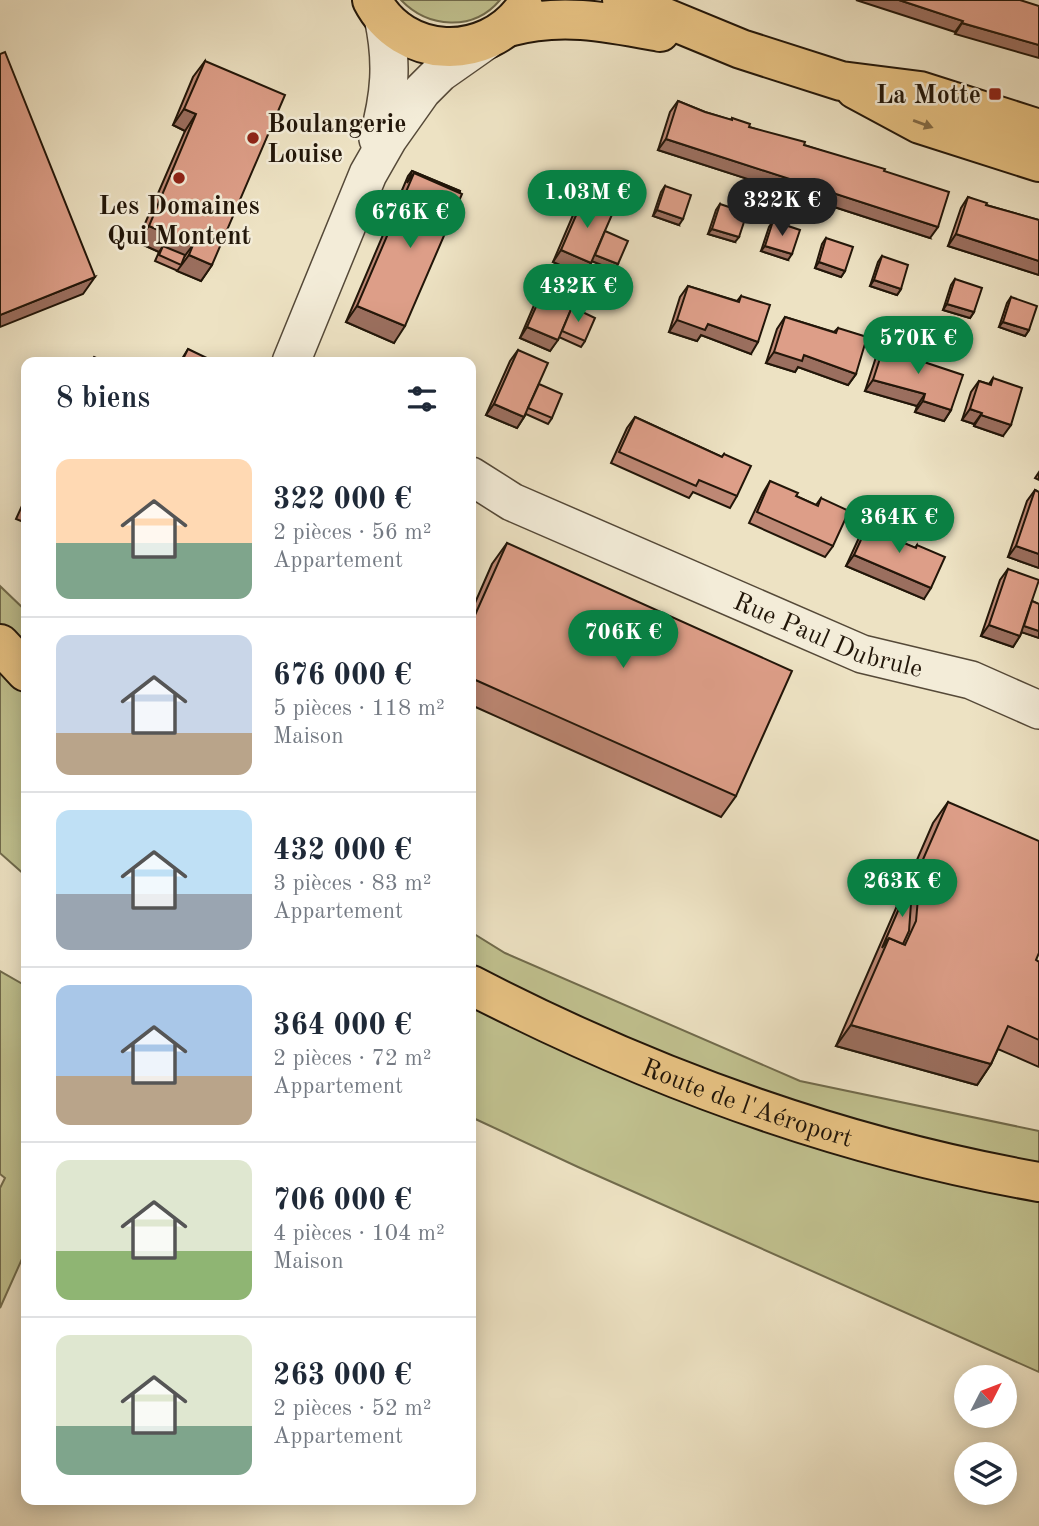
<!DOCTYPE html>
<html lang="fr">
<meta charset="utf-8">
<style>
:root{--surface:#fff;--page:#f6f6f7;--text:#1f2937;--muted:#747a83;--line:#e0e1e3;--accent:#0b8043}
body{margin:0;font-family:"Old Standard TT",serif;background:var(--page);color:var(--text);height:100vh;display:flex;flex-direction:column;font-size:26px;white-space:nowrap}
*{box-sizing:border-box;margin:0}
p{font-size:23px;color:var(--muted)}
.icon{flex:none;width:38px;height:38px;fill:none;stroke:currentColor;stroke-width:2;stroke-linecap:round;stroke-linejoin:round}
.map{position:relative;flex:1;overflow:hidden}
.side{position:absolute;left:21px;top:357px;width:455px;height:1148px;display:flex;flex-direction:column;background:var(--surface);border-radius:14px;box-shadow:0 4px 18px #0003}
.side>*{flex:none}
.needle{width:46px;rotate:48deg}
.buttons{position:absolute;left:954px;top:1365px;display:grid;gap:14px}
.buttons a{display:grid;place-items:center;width:63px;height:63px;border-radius:50%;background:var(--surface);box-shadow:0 4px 18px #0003;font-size:35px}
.price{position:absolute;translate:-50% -60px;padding:0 16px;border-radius:24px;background:var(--accent);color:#fff;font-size:23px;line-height:46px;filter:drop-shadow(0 2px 4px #0008)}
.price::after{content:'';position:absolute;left:50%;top:42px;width:21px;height:16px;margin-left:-10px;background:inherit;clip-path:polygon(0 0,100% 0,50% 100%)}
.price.selected{background:#222;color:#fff}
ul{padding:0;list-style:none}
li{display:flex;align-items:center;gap:21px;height:175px;padding:0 35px}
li+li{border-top:2px solid var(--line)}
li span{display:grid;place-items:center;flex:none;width:196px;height:140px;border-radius:14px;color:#555}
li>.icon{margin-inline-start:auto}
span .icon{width:84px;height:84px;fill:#fffc;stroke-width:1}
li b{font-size:30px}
h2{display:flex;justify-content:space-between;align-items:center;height:84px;padding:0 35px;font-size:30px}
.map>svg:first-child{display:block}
.green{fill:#c0c08e;stroke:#716b4c;stroke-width:2}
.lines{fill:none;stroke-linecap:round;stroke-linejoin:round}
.minor-casing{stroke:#554938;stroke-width:40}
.major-casing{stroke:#221609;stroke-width:42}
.minor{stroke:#f3ecd8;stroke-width:37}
.major{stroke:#e6c182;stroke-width:38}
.wall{fill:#be8875;stroke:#221609;stroke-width:2}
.shaded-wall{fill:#9b6f5f;stroke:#221609;stroke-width:2}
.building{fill:#dd9e88;stroke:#221609;stroke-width:2}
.oneway{fill:#846c46}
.poi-dot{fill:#8f2418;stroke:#f3ecd8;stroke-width:2.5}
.labels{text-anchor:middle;stroke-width:5;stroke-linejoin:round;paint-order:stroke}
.poi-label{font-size:26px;font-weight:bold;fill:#221609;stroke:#f3ecd8;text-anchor:end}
.street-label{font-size:26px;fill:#221609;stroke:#f3ecd8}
</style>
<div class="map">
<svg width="1039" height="1526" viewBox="0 0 1039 1526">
<rect width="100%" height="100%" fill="#ede2c3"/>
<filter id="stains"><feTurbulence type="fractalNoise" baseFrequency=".00286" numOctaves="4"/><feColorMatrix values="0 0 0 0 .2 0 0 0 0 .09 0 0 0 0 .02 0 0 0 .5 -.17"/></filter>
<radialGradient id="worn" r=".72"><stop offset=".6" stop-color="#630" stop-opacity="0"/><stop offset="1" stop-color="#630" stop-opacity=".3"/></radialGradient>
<g class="green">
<path d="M401 0H500C473 32 428 28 401 0Z"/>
<path d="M0 586 26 611V876L0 853Z"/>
<path d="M471 932 505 953 800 1081 1039 1131V1372L578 1167 471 1117Z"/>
<path d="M0 971 26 986V1250L0 1308V1188L5 1178 0 1174Z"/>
</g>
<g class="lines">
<g class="minor-casing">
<g id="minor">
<path d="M378 139C390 95 393 62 383 17"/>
<path d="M291 362 368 174 388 139 422 91 440 73 487 40"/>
<path id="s1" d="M471 476 512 502 862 654 971 680 1039 710"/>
</g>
</g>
<g class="major-casing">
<g id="major">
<path d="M372 0C403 60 486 62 524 9"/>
<path d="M622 0 741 49 841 81 920 91 1039 129"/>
<path d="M508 27C561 12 608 22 660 32"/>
<path d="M855 89 920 124 1039 162"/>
<path d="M0 644 26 672"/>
<path id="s2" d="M471 985C649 1077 841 1147 1039 1182"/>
</g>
</g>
<use href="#minor" class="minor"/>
<use href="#major" class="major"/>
</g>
<g class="wall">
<path d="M205 61 212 265 201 281 155 261 159 252 137 242 185 131 173 125 193 77Z"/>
<path d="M678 101 705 112 731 120 732 118 749 127 884 171 930 238 658 150 670 112Z"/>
<path d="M412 171 460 191 394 343 346 322 408 176Z"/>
<path d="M665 186 679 225 653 216 661 192Z"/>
<path d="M584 197 605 231 618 264 614 270 592 261 583 275 553 262 576 208Z"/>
<path d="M968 197 986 205 1039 220V275L948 246 961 208Z"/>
<path d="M720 204 735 242 708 234 716 210Z"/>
<path d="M773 221 788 260 761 251 769 227Z"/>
<path d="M826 238 845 271 841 277 815 268 822 244Z"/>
<path d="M882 256 901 289 897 295 870 286 878 262Z"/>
<path d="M551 273 572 307 585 341 581 347 559 337 550 351 520 338 543 284Z"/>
<path d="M955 279 974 312 970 318 943 310 951 285Z"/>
<path d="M688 286 737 301 741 296 751 354 701 335 697 341 669 332 680 297Z"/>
<path d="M1011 297 1029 330 1025 336 999 327 1007 303Z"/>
<path d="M785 317 834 332 838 328 856 374 848 385 798 367 795 372 766 363 777 329Z"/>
<path d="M885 343 912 358 951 410 944 421 915 412 917 406 865 391 877 354Z"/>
<path d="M188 349 210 362H180Z"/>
<path d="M518 350 539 384 552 418 548 424 526 414 517 428 486 415 510 361Z"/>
<path d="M993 378 1003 436 974 426V424L962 420 971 392 979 381 989 384Z"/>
<path d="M635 417 722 457 724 454 737 496 730 508 693 492 689 498 611 463 627 428Z"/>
<path d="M770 481 796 496 816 505 821 498 833 546 825 557 749 523 763 493Z"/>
<path d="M1035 490 1039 492V568L1008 557 1027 501Z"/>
<path d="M26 497V523L16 519Z"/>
<path d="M870 520 894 539 915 548 917 545 924 599 846 566 862 531Z"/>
<path d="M507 543 736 796 721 817 471 705V612L492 564Z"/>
<path d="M1008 569 1032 601 1039 604V638L1022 632 1013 647 981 636 1000 580Z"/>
<path d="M948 802 1036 960 1039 962V1067L998 1049 991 1064 977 1085 836 1046 933 823Z"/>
</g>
<g class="shaded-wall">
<path d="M856 0H899L963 21 955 32Z"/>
<path d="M962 23 1039 45V58L955 34Z"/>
<path d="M184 109 196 114 185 131 173 125Z"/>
<path d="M666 139 938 227 930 238 658 150Z"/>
<path d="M657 210 683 219 679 225 653 216Z"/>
<path d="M149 226 193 245 181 261 163 246 159 252 137 242Z"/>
<path d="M712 229 739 237 735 242 708 234Z"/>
<path d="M956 234 1039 261V275L948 246Z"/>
<path d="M765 246 792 254 788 260 761 251Z"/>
<path d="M561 250 591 263 583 275 553 262Z"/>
<path d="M593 254 618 264 614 270 589 260Z"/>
<path d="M189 255 212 265 201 281 177 271Z"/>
<path d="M819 262 845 271 841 277 815 268Z"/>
<path d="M95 277 83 294 0 327V315Z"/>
<path d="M874 280 901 289 897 295 870 286Z"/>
<path d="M947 304 974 312 970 318 943 310Z"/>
<path d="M357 306 405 326 394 343 346 322Z"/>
<path d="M677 320 708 324 758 342 751 354 701 335 697 341 669 332Z"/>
<path d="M1003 322 1029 330 1025 336 999 327Z"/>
<path d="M527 327 558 340 550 351 520 338Z"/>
<path d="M774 352 804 355 856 374 848 385 798 367 795 372 766 363Z"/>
<path d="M873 380 925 394 917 406 865 391Z"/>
<path d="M923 401 951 410 944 421 915 412Z"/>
<path d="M494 404 524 417 517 428 486 415Z"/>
<path d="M970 409 982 413 974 424 962 420Z"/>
<path d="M981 415 1011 425 1003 436 974 426Z"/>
<path d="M1039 472V480L1035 478Z"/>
<path d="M1016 546 1039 554V568L1008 557Z"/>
<path d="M854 555 931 588 924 599 846 566Z"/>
<path d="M989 625 1020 636 1013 647 981 636Z"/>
<path d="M1022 625 1039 631V638L1018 631Z"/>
<path d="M851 1025 991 1064 977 1085 836 1046Z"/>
</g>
<g class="building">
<path d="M899 0H1020L1039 6V45L962 23 963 21Z"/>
<path d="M5 52 95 277 0 315V54Z"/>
<path d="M205 61 285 95 212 265 189 255 193 245 149 226 196 114 184 109Z"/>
<path d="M678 101 705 112 732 120V118L750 124 749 127 805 142 804 145 885 169 884 171 949 192 938 227 666 139Z"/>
<path d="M412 171 460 191V193L414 173 407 183Z"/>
<path d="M414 173 462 194 405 326 357 306Z"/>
<path d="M665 186 691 195 683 219 657 210Z"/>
<path d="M584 197 614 210 591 263 561 250Z"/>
<path d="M968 197 987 203 986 205 1039 220V261L956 234Z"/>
<path d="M720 204 747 213 739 237 712 229Z"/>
<path d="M773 221 800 230 792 254 765 246Z"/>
<path d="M605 231 628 241 618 264 595 255Z"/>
<path d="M826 238 853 247 845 271 819 262Z"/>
<path d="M163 246 185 255 181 265 159 255Z"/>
<path d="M882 256 908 265 901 289 874 280Z"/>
<path d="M551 273 581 286 558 340 527 327Z"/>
<path d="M955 279 982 288 974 312 947 304Z"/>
<path d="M688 286 739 302 741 296 770 305 758 342 708 324 705 330 677 320Z"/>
<path d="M1011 297 1037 306 1029 330 1003 322Z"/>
<path d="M572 307 595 318 585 341 562 331Z"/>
<path d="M785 317 836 333 838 328 867 337 856 374 804 355 802 361 774 352Z"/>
<path d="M885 343 914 352 912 358 963 375 951 410 923 401 925 394 873 380Z"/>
<path d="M188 349 211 360 210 362H192L183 359Z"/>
<path d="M518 350 548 363 524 417 494 404Z"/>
<path d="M94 357 105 362H91Z"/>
<path d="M993 378 1022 388 1011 425 981 415 982 413 970 409 979 381 991 385Z"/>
<path d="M539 384 562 394 552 418 528 408Z"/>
<path d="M635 417 722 457 724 454 751 466 737 496 699 480 696 486 619 452Z"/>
<path d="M770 481 798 493 796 496 818 506 821 498 849 511 833 546 757 512Z"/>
<path d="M1035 490 1039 492V554L1016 546Z"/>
<path d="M870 520 898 532 894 539 916 548 917 545 945 557 931 588 854 555Z"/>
<path d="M507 543 792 671 736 796 471 678V624Z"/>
<path d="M471 548 474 550 471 557Z"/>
<path d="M1008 569 1039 580 1020 636 989 625Z"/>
<path d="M1032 601 1039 604V631L1024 626Z"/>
<path d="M948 802 1039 841V953L1036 960 1039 962V1040L1008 1026 991 1064 851 1025 889 938 905 945 916 921 921 864Z"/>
<path d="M913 876 909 931 903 944 889 938 882 948Z"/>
</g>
<defs><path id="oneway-solid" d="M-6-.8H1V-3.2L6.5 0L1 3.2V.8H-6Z" transform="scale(1.75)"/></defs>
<use class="oneway" href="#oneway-solid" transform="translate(923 124) rotate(20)"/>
<g class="poi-dot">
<rect x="988" y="87" width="14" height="14" rx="3.5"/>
<circle cx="253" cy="138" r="7"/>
<circle cx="179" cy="178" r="7"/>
</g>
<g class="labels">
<g class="poi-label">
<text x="981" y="103">La Motte</text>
<text x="267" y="132" text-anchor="start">Boulangerie<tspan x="267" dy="30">Louise</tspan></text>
<text x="179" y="214" text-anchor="middle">Les Domaines<tspan x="179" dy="30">Qui Montent</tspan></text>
</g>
<g class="street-label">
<text dy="9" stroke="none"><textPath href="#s1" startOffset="392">Rue Paul Dubrule</textPath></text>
<text dy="9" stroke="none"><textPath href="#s2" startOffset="301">Route de l'Aéroport</textPath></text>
</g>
</g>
<rect width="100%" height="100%" filter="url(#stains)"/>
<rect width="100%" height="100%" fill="url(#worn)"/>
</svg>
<div class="buttons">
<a><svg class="needle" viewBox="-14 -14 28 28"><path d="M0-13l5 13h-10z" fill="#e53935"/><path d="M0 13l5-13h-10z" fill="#747a83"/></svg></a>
<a><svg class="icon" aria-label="layers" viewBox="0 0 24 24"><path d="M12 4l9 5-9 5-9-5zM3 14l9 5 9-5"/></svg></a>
</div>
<b class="price" style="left:587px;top:230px">1.03M €</b>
<b class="price selected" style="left:782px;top:238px">322K €</b>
<b class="price" style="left:410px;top:250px">676K €</b>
<b class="price" style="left:578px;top:324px">432K €</b>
<b class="price" style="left:918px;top:376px">570K €</b>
<b class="price" style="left:899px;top:555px">364K €</b>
<b class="price" style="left:623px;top:670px">706K €</b>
<b class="price" style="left:902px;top:919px">263K €</b>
<section class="side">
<h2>8 biens<svg class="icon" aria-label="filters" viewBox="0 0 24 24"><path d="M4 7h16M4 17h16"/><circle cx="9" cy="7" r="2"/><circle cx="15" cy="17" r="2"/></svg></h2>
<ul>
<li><span style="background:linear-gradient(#ffd9b3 60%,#7fa58c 0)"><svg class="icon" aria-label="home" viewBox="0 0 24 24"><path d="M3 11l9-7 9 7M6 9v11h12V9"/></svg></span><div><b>322 000 €</b><p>2 pièces · 56 m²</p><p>Appartement</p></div></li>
<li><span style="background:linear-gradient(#c9d6e8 70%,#b9a48a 0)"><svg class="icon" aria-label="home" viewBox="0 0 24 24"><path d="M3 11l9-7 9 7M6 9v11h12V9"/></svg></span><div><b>676 000 €</b><p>5 pièces · 118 m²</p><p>Maison</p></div></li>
<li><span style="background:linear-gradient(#bfe0f5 60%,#9aa5b1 0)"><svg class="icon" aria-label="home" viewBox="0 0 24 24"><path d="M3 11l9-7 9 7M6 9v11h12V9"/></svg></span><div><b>432 000 €</b><p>3 pièces · 83 m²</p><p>Appartement</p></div></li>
<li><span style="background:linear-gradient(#a9c7e8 65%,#b9a48a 0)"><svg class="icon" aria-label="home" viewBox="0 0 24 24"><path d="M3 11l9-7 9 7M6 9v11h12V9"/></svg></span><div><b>364 000 €</b><p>2 pièces · 72 m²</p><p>Appartement</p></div></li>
<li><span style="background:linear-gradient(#dfe7d0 65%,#8fb573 0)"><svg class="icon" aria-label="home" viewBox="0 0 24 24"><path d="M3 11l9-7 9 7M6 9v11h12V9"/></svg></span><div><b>706 000 €</b><p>4 pièces · 104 m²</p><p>Maison</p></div></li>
<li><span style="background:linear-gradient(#dfe7d0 65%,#7fa58c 0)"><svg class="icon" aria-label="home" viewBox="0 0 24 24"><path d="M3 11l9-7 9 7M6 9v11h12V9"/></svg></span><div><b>263 000 €</b><p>2 pièces · 52 m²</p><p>Appartement</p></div></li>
</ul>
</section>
</div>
